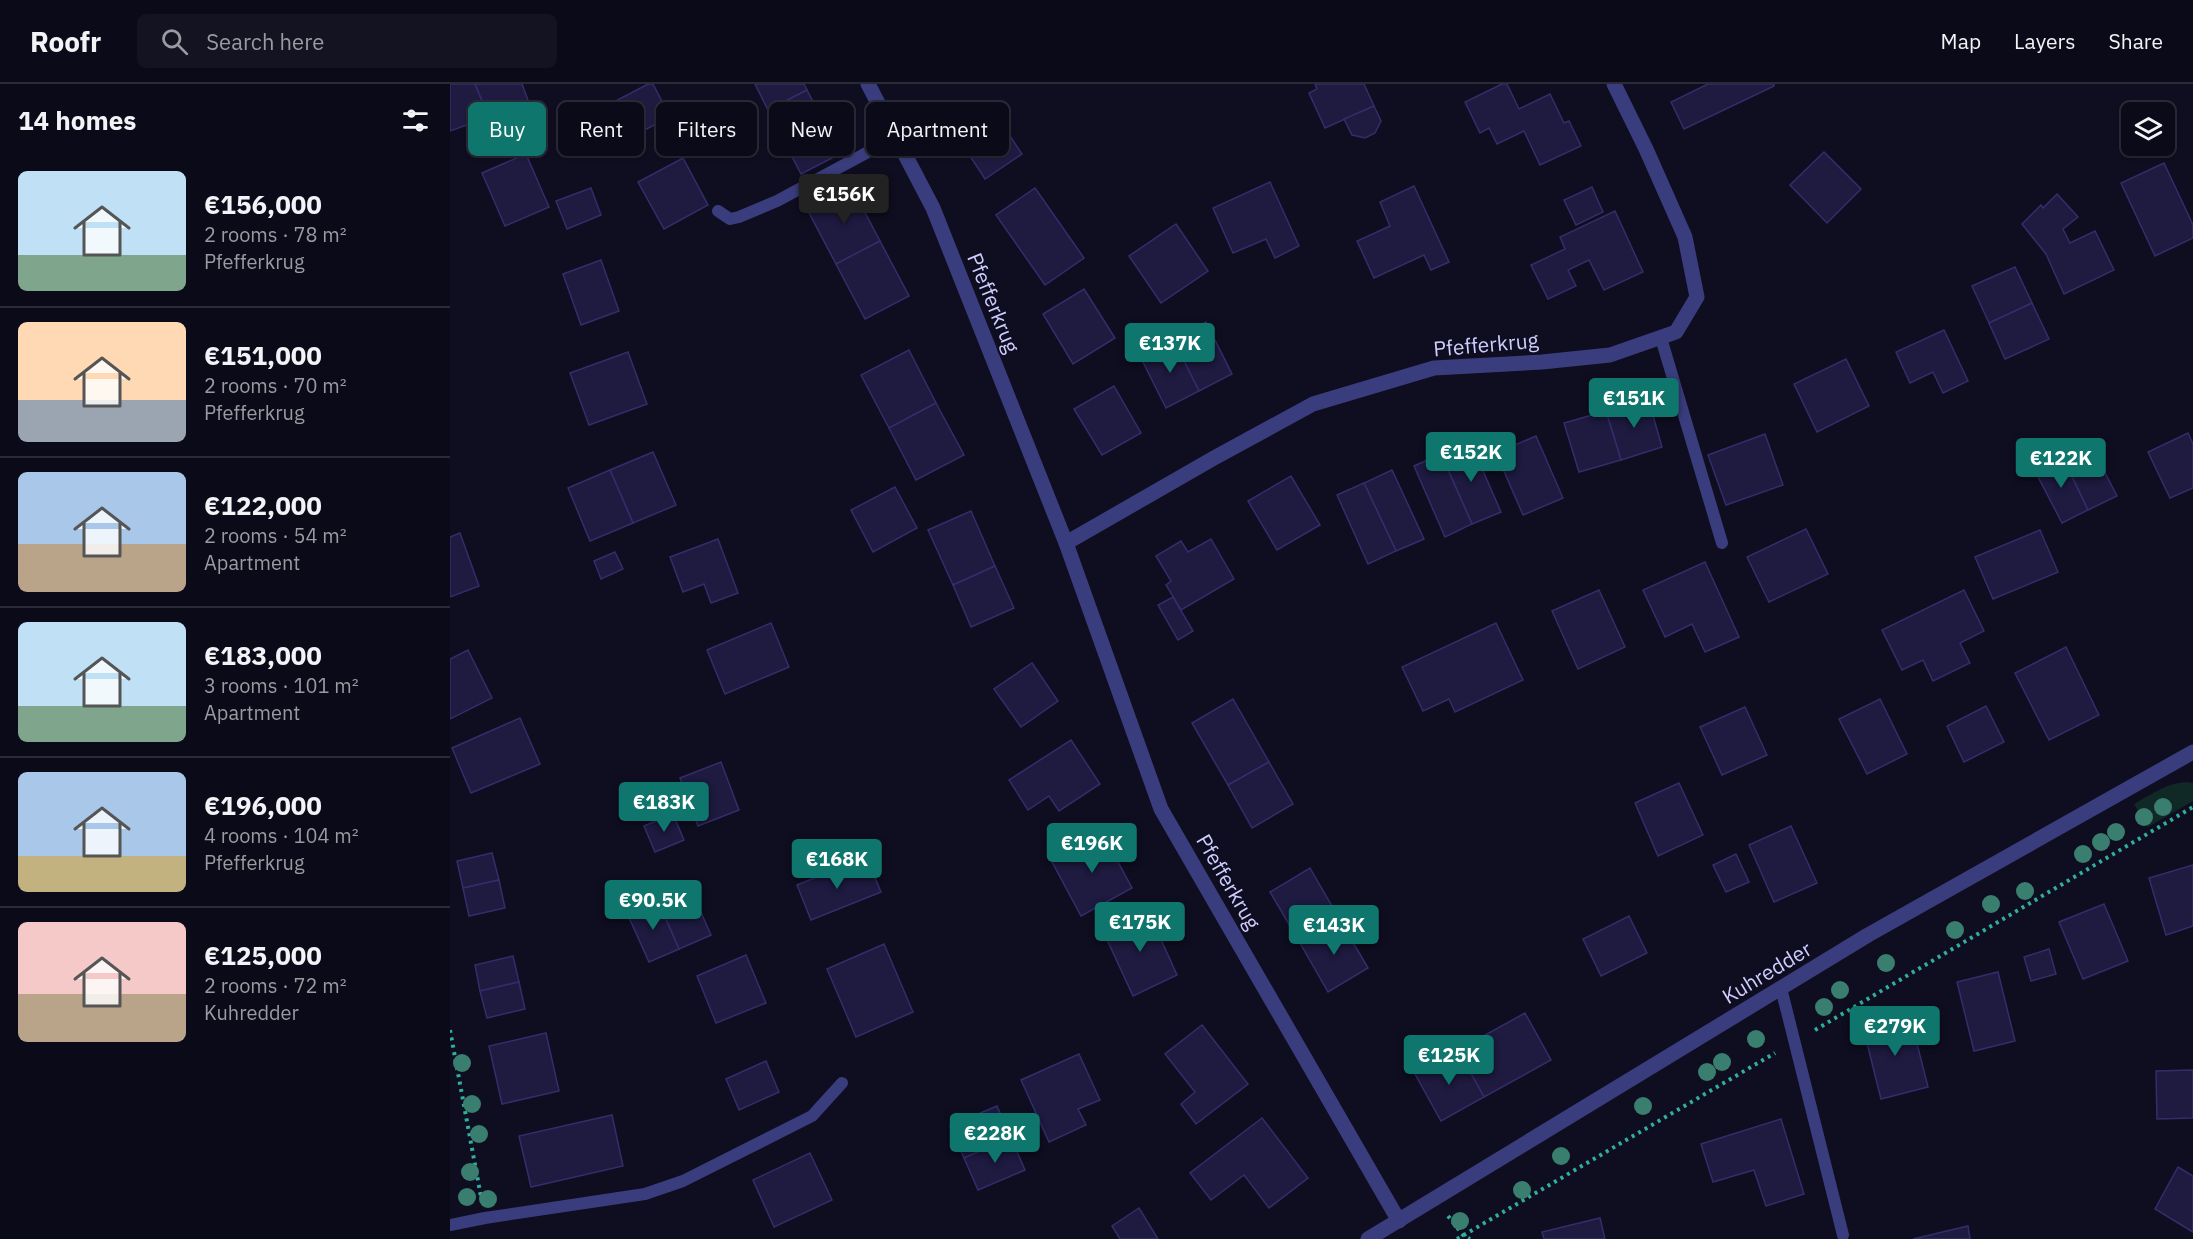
<!DOCTYPE html>
<meta charset="utf-8">
<style>
:root{--surface:#0b0a18;--page:#141321;--text:#f1f3f6;--muted:#9a9aa2;--line:#2b2b37;--accent:#0f766e}
body{margin:0;font-family:"IBM Plex Sans",sans-serif;background:var(--page);color:var(--text);height:100vh;display:flex;flex-direction:column;font-size:22px;white-space:nowrap}
*{box-sizing:border-box;margin:0}
p{font-size:20px;color:var(--muted)}
.icon{flex:none;width:33px;height:33px;fill:none;stroke:currentColor;stroke-width:2;stroke-linecap:round;stroke-linejoin:round}
.map{position:relative;flex:1;overflow:hidden}
.panel{display:flex;flex-direction:column;background:var(--surface);width:450px}
.panel>*{flex:none}
.guide{position:absolute;left:18px;top:18px;width:570px;height:54px;display:flex;gap:12px}
.buttons{position:absolute;left:1671px;top:18px;display:grid;gap:12px}
.buttons a{display:grid;place-items:center;width:54px;height:54px;border-radius:9px;background:var(--surface);box-shadow:0 2px 4px #0004,0 0 0 2px var(--line);font-size:30px}
.price{position:absolute;translate:-50% -51px;padding:0 14px;border-radius:6px;background:var(--accent);color:#fff;font-size:20px;line-height:39px;filter:drop-shadow(0 2px 3px #0008)}
.price::after{content:'';position:absolute;left:50%;top:36px;width:18px;height:14px;margin-left:-9px;background:inherit;clip-path:polygon(0 0,100% 0,50% 100%)}
.price.current{background:#222;color:#fff}
ul{padding:0;list-style:none}
li{display:flex;align-items:center;gap:18px;height:150px;padding:0 18px}
li+li{border-top:2px solid var(--line)}
li span{display:grid;place-items:center;flex:none;width:168px;height:120px;border-radius:9px;color:#555}
li>.icon{margin-inline-start:auto}
span .icon{width:72px;height:72px;fill:#fffc;stroke-width:1}
li b{font-size:26px}
h2{display:flex;justify-content:space-between;align-items:center;height:72px;padding:0 18px;font-size:26px}
.pill{padding:0 21px;border-radius:9px;background:var(--surface);box-shadow:0 2px 4px #0004,0 0 0 2px var(--line);font-size:21px;line-height:54px}
.pill.current{background:var(--accent);color:#fff}
header{display:flex;align-items:center;gap:36px;box-sizing:border-box;height:84px;padding:0 30px;background:var(--surface);border-bottom:2px solid var(--line)}
header strong{font-size:28px}
nav{display:flex;gap:33px;margin-inline-start:auto;font-size:21px}
.search{width:420px;height:54px;background:var(--page);display:flex;align-items:center;gap:15px;box-sizing:border-box;padding:0 21px;border-radius:9px;color:var(--muted);font-size:22px}
main{display:flex;flex:1;min-height:0}
.map>svg:first-child{display:block}
.green{fill:#102926}
.building{fill:#1e1a40;stroke:#342d6b;stroke-width:1.5}
.lines{fill:none;stroke-linecap:round;stroke-linejoin:round}
.path{stroke:#31ae9c;stroke-width:4;stroke-dasharray:3 4.5;stroke-linecap:butt}
.lane{stroke:#3a3d7d;stroke-width:12}
.street{stroke:#3a3d7d;stroke-width:15}
.tree{fill:#397e6f}
.labels{text-anchor:middle;stroke-width:4.5;stroke-linejoin:round;paint-order:stroke}
.street-label{font-size:21px;fill:#cfcdfe;stroke:#0f0d20}
</style>
<header>
<strong>Roofr</strong>
<div class="search"><svg class="icon" aria-label="search" viewBox="0 0 24 24"><circle cx="10" cy="10" r="6"/><path d="M15 15l6 6"/></svg>Search here</div>
<nav><a>Map</a><a>Layers</a><a>Share</a></nav>
</header>
<main>
<section class="panel">
<h2>14 homes<svg class="icon" aria-label="filters" viewBox="0 0 24 24"><path d="M4 7h16M4 17h16"/><circle cx="9" cy="7" r="2"/><circle cx="15" cy="17" r="2"/></svg></h2>
<ul>
<li><span style="background:linear-gradient(#bfe0f5 70%,#7fa58c 0)"><svg class="icon" aria-label="home" viewBox="0 0 24 24"><path d="M3 11l9-7 9 7M6 9v11h12V9"/></svg></span><div><b>€156,000</b><p>2 rooms · 78 m²</p><p>Pfefferkrug</p></div></li>
<li><span style="background:linear-gradient(#ffd9b3 65%,#9aa5b1 0)"><svg class="icon" aria-label="home" viewBox="0 0 24 24"><path d="M3 11l9-7 9 7M6 9v11h12V9"/></svg></span><div><b>€151,000</b><p>2 rooms · 70 m²</p><p>Pfefferkrug</p></div></li>
<li><span style="background:linear-gradient(#a9c7e8 60%,#b9a48a 0)"><svg class="icon" aria-label="home" viewBox="0 0 24 24"><path d="M3 11l9-7 9 7M6 9v11h12V9"/></svg></span><div><b>€122,000</b><p>2 rooms · 54 m²</p><p>Apartment</p></div></li>
<li><span style="background:linear-gradient(#bfe0f5 70%,#7fa58c 0)"><svg class="icon" aria-label="home" viewBox="0 0 24 24"><path d="M3 11l9-7 9 7M6 9v11h12V9"/></svg></span><div><b>€183,000</b><p>3 rooms · 101 m²</p><p>Apartment</p></div></li>
<li><span style="background:linear-gradient(#a9c7e8 70%,#c2b280 0)"><svg class="icon" aria-label="home" viewBox="0 0 24 24"><path d="M3 11l9-7 9 7M6 9v11h12V9"/></svg></span><div><b>€196,000</b><p>4 rooms · 104 m²</p><p>Pfefferkrug</p></div></li>
<li><span style="background:linear-gradient(#f6c9c9 60%,#b9a48a 0)"><svg class="icon" aria-label="home" viewBox="0 0 24 24"><path d="M3 11l9-7 9 7M6 9v11h12V9"/></svg></span><div><b>€125,000</b><p>2 rooms · 72 m²</p><p>Kuhredder</p></div></li>
</ul>
</section>
<div class="map">
<svg width="1743" height="1155" viewBox="0 0 1743 1155">
<rect width="100%" height="100%" fill="#0f0d20"/>
<path class="green" d="M1737 698 1743 699V717L1698 743 1684 720C1702 710 1716 699 1737 698Z"/>
<g class="building">
<path d="M0 0H25L39 33 0 47Z"/>
<path d="M25 0H72L78 16 39 33Z"/>
<path d="M198 0H203L220 33 173 57 156 22Z"/>
<path d="M305 0H354L357 6 318 26Z"/>
<path d="M865 0H914L924 22 875 44 859 9 867 5Z"/>
<path d="M1052 0H1057L1069 25 1100 10 1114 39 1119 37 1131 62 1090 81 1074 47 1047 60 1039 44 1030 49 1015 18Z"/>
<path d="M1258 0H1324V2L1234 45 1221 18Z"/>
<path d="M357 6 390 70 351 90 318 26Z"/>
<path d="M924 22 931 37 925 49 915 54 902 51 894 35Z"/>
<path d="M542 25 572 70 535 95 505 49Z"/>
<path d="M1374 68 1411 105 1377 139 1340 101Z"/>
<path d="M76 70 99 123 55 142 32 89Z"/>
<path d="M233 74 258 121 214 145 188 98Z"/>
<path d="M1714 79 1743 141V154L1705 172 1671 99Z"/>
<path d="M820 98 849 162 825 174 816 155 783 169 763 124Z"/>
<path d="M401 102 430 157 386 180 357 125Z"/>
<path d="M964 102 999 178 981 186 974 171 924 194 907 157 940 142 930 118Z"/>
<path d="M1142 103 1153 128 1126 141 1114 116Z"/>
<path d="M141 104 151 131 117 145 106 117Z"/>
<path d="M585 104 634 174 595 201 546 131Z"/>
<path d="M1607 110 1628 133 1613 145 1620 159 1645 147 1664 186 1614 210 1596 170 1572 140 1591 121 1593 124Z"/>
<path d="M1165 127 1193 188 1154 206 1139 176 1118 186 1126 202 1098 215 1081 181 1115 165 1110 153Z"/>
<path d="M726 140 758 187 711 219 679 172Z"/>
<path d="M430 157 459 212 415 235 386 180Z"/>
<path d="M151 176 169 227 131 241 113 190Z"/>
<path d="M1565 183 1582 219 1539 239 1522 202Z"/>
<path d="M634 205 665 254 623 280 593 230Z"/>
<path d="M1582 219 1599 255 1555 275 1539 239Z"/>
<path d="M756 238 782 290 749 307 723 255Z"/>
<path d="M1494 246 1518 297 1493 309 1483 288 1460 299 1446 268Z"/>
<path d="M723 255 749 307 716 324 690 272Z"/>
<path d="M459 266 486 319 439 344 411 291Z"/>
<path d="M178 268 197 320 139 341 120 289Z"/>
<path d="M1396 275 1419 322 1367 348 1344 300Z"/>
<path d="M664 302 691 349 652 371 624 325Z"/>
<path d="M1198 314 1212 363 1171 376 1156 327Z"/>
<path d="M486 319 514 371 466 396 439 344Z"/>
<path d="M1156 327 1171 376 1129 388 1114 339Z"/>
<path d="M1738 349 1743 360V404L1720 414 1698 368Z"/>
<path d="M1315 350 1333 401 1276 421 1258 371Z"/>
<path d="M1086 352 1113 414 1073 431 1046 369Z"/>
<path d="M1020 357 1051 428 1022 440 991 370Z"/>
<path d="M1639 358 1667 412 1638 426 1612 372Z"/>
<path d="M203 368 226 421 183 439 160 386Z"/>
<path d="M991 370 1022 440 995 453 964 382Z"/>
<path d="M1612 372 1638 426 1612 439 1584 385Z"/>
<path d="M160 386 183 439 140 457 118 404Z"/>
<path d="M942 386 974 455 946 467 914 399Z"/>
<path d="M841 392 870 441 827 466 798 417Z"/>
<path d="M914 399 946 467 918 480 887 411Z"/>
<path d="M445 403 467 444 423 468 401 426Z"/>
<path d="M521 427 545 482 503 501 478 446Z"/>
<path d="M1356 445 1378 490 1319 518 1297 473Z"/>
<path d="M1590 446 1608 488 1543 515 1525 473Z"/>
<path d="M10 449 29 502 0 513V453Z"/>
<path d="M268 455 288 509 261 519 254 500 233 508 220 473Z"/>
<path d="M761 455 784 495 731 526 716 501 721 497 706 472 731 457 738 468Z"/>
<path d="M165 468 173 485 151 495 144 477Z"/>
<path d="M1255 478 1289 553 1255 568 1242 540 1215 553 1193 506Z"/>
<path d="M545 482 564 524 521 543 503 501Z"/>
<path d="M1149 506 1175 563 1128 585 1102 527Z"/>
<path d="M1514 506 1534 547 1510 559 1520 579 1483 597 1473 576 1452 586 1432 546Z"/>
<path d="M723 513 743 547 728 556 708 521Z"/>
<path d="M321 539 339 583 275 610 257 566Z"/>
<path d="M1046 539 1073 596 1005 628 999 615 973 627 952 583Z"/>
<path d="M1616 563 1649 631 1599 656 1565 589Z"/>
<path d="M18 566 42 614 0 635V575Z"/>
<path d="M582 579 608 617 571 643 544 605Z"/>
<path d="M783 615 819 678 778 701 742 639Z"/>
<path d="M1430 615 1457 670 1417 690 1389 635Z"/>
<path d="M1536 622 1554 658 1514 678 1497 642Z"/>
<path d="M1295 623 1317 671 1272 691 1250 643Z"/>
<path d="M70 634 90 680 21 709 2 664Z"/>
<path d="M621 656 650 700 609 727 599 712 578 726 559 696Z"/>
<path d="M271 678 289 726 248 742 230 694Z"/>
<path d="M819 678 843 720 802 744 778 701Z"/>
<path d="M1229 699 1253 751 1208 772 1185 719Z"/>
<path d="M223 730 234 756 205 768 194 742Z"/>
<path d="M1341 742 1367 799 1324 818 1299 761Z"/>
<path d="M652 748 682 804 631 832 601 776Z"/>
<path d="M42 769 49 796 13 804 7 777Z"/>
<path d="M1286 770 1299 798 1276 808 1263 781Z"/>
<path d="M397 781 400 790 420 782 431 808 361 836 347 801Z"/>
<path d="M1743 781V842L1716 851 1699 794Z"/>
<path d="M860 784 890 836 850 859 820 808Z"/>
<path d="M49 796 55 824 19 832 13 804Z"/>
<path d="M239 801 261 851 229 865 207 815Z"/>
<path d="M207 815 229 865 199 878 177 829Z"/>
<path d="M1654 820 1678 877 1633 895 1609 838Z"/>
<path d="M698 827 727 891 683 912 653 847Z"/>
<path d="M1179 832 1197 869 1151 892 1133 855Z"/>
<path d="M890 836 918 884 878 908 850 859Z"/>
<path d="M434 860 463 928 406 953 377 885Z"/>
<path d="M1599 865 1606 890 1581 897 1574 873Z"/>
<path d="M296 871 316 919 266 939 247 892Z"/>
<path d="M63 872 69 898 30 907 25 881Z"/>
<path d="M1548 888 1565 957 1524 967 1507 898Z"/>
<path d="M69 898 75 925 37 934 30 907Z"/>
<path d="M1075 929 1101 976 1034 1013 1008 966Z"/>
<path d="M1460 932 1478 1003 1431 1015 1413 943Z"/>
<path d="M752 941 798 1000 746 1040 731 1020 745 1008 715 970Z"/>
<path d="M96 949 109 1007 52 1020 39 962Z"/>
<path d="M1008 966 1034 1013 991 1037 965 990Z"/>
<path d="M629 970 650 1016 628 1025 636 1041 599 1058 571 996Z"/>
<path d="M316 977 329 1008 289 1026 276 995Z"/>
<path d="M1743 986V1034L1707 1035 1706 987Z"/>
<path d="M547 1022 561 1054 514 1074 500 1042Z"/>
<path d="M162 1031 173 1082 81 1103 69 1052Z"/>
<path d="M812 1034 858 1094 819 1124 794 1091 761 1116 740 1089Z"/>
<path d="M1331 1035 1354 1110 1316 1122 1304 1086 1263 1098 1251 1060Z"/>
<path d="M561 1054 575 1086 528 1106 514 1074Z"/>
<path d="M360 1069 382 1116 324 1143 303 1096Z"/>
<path d="M1728 1083 1743 1092V1148L1705 1125Z"/>
<path d="M689 1124 708 1155H670L662 1142Z"/>
<path d="M1150 1134 1155 1155H1094L1092 1148Z"/>
<path d="M1518 1142 1520 1155H1463Z"/>
</g>
<g class="lines">
<g class="path">
<path d="M0 946 31 1113"/>
<path d="M1365 946 1743 723"/>
<path d="M998 1132 1013 1151 1020 1155"/>
<path d="M1007 1155 1325 969"/>
</g>
<g class="lane">
<path d="M268 127 280 135 289 133 327 117 446 53"/>
<path d="M1211 254 1272 459"/>
<path d="M1331 904 1393 1151"/>
<path d="M0 1141 35 1134 195 1110 233 1097 362 1032 392 999"/>
</g>
<g class="street">
<path d="M418 0 483 124 616 459 711 725 949 1137"/>
<path d="M616 459 764 374 863 320 984 284 1092 278 1160 271 1226 248 1247 213 1235 153 1196 65 1164 0"/>
<path d="M918 1155 1418 851 1743 668"/>
</g>
</g>
<g class="tree">
<circle cx="1713" cy="723" r="9"/>
<circle cx="1694" cy="733" r="9"/>
<circle cx="1666" cy="748" r="9"/>
<circle cx="1651" cy="758" r="9"/>
<circle cx="1633" cy="770" r="9"/>
<circle cx="1575" cy="807" r="9"/>
<circle cx="1541" cy="820" r="9"/>
<circle cx="1505" cy="846" r="9"/>
<circle cx="1436" cy="879" r="9"/>
<circle cx="1390" cy="906" r="9"/>
<circle cx="1374" cy="923" r="9"/>
<circle cx="1306" cy="955" r="9"/>
<circle cx="1272" cy="978" r="9"/>
<circle cx="12" cy="979" r="9"/>
<circle cx="1257" cy="988" r="9"/>
<circle cx="22" cy="1020" r="9"/>
<circle cx="1193" cy="1022" r="9"/>
<circle cx="29" cy="1050" r="9"/>
<circle cx="1111" cy="1072" r="9"/>
<circle cx="20" cy="1088" r="9"/>
<circle cx="1072" cy="1106" r="9"/>
<circle cx="17" cy="1113" r="9"/>
<circle cx="38" cy="1115" r="9"/>
<circle cx="1010" cy="1137" r="9"/>
</g>
<g class="labels">
<g class="street-label">
<text transform="translate(543 219) rotate(68)" y="7">Pfefferkrug</text>
<text transform="translate(1036 261) rotate(-5)" y="7">Pfefferkrug</text>
<text transform="translate(778 798) rotate(60)" y="7">Pfefferkrug</text>
<text transform="translate(1317 889) rotate(-31)" y="7">Kuhredder</text>
</g>
</g>
</svg>
<div class="buttons">
<a><svg class="icon" aria-label="layers" viewBox="0 0 24 24"><path d="M12 4l9 5-9 5-9-5zM3 14l9 5 9-5"/></svg></a>
</div>
<b class="price current" style="left:394px;top:141px">€156K</b>
<b class="price" style="left:720px;top:290px">€137K</b>
<b class="price" style="left:1184px;top:345px">€151K</b>
<b class="price" style="left:1021px;top:399px">€152K</b>
<b class="price" style="left:1611px;top:405px">€122K</b>
<b class="price" style="left:214px;top:749px">€183K</b>
<b class="price" style="left:642px;top:790px">€196K</b>
<b class="price" style="left:387px;top:806px">€168K</b>
<b class="price" style="left:203px;top:847px">€90.5K</b>
<b class="price" style="left:690px;top:869px">€175K</b>
<b class="price" style="left:884px;top:872px">€143K</b>
<b class="price" style="left:1445px;top:973px">€279K</b>
<b class="price" style="left:999px;top:1002px">€125K</b>
<b class="price" style="left:545px;top:1080px">€228K</b>
<div class="guide">
<a class="pill current">Buy</a>
<a class="pill">Rent</a>
<a class="pill">Filters</a>
<a class="pill">New</a>
<a class="pill">Apartment</a>
</div>
</div>
</main>
